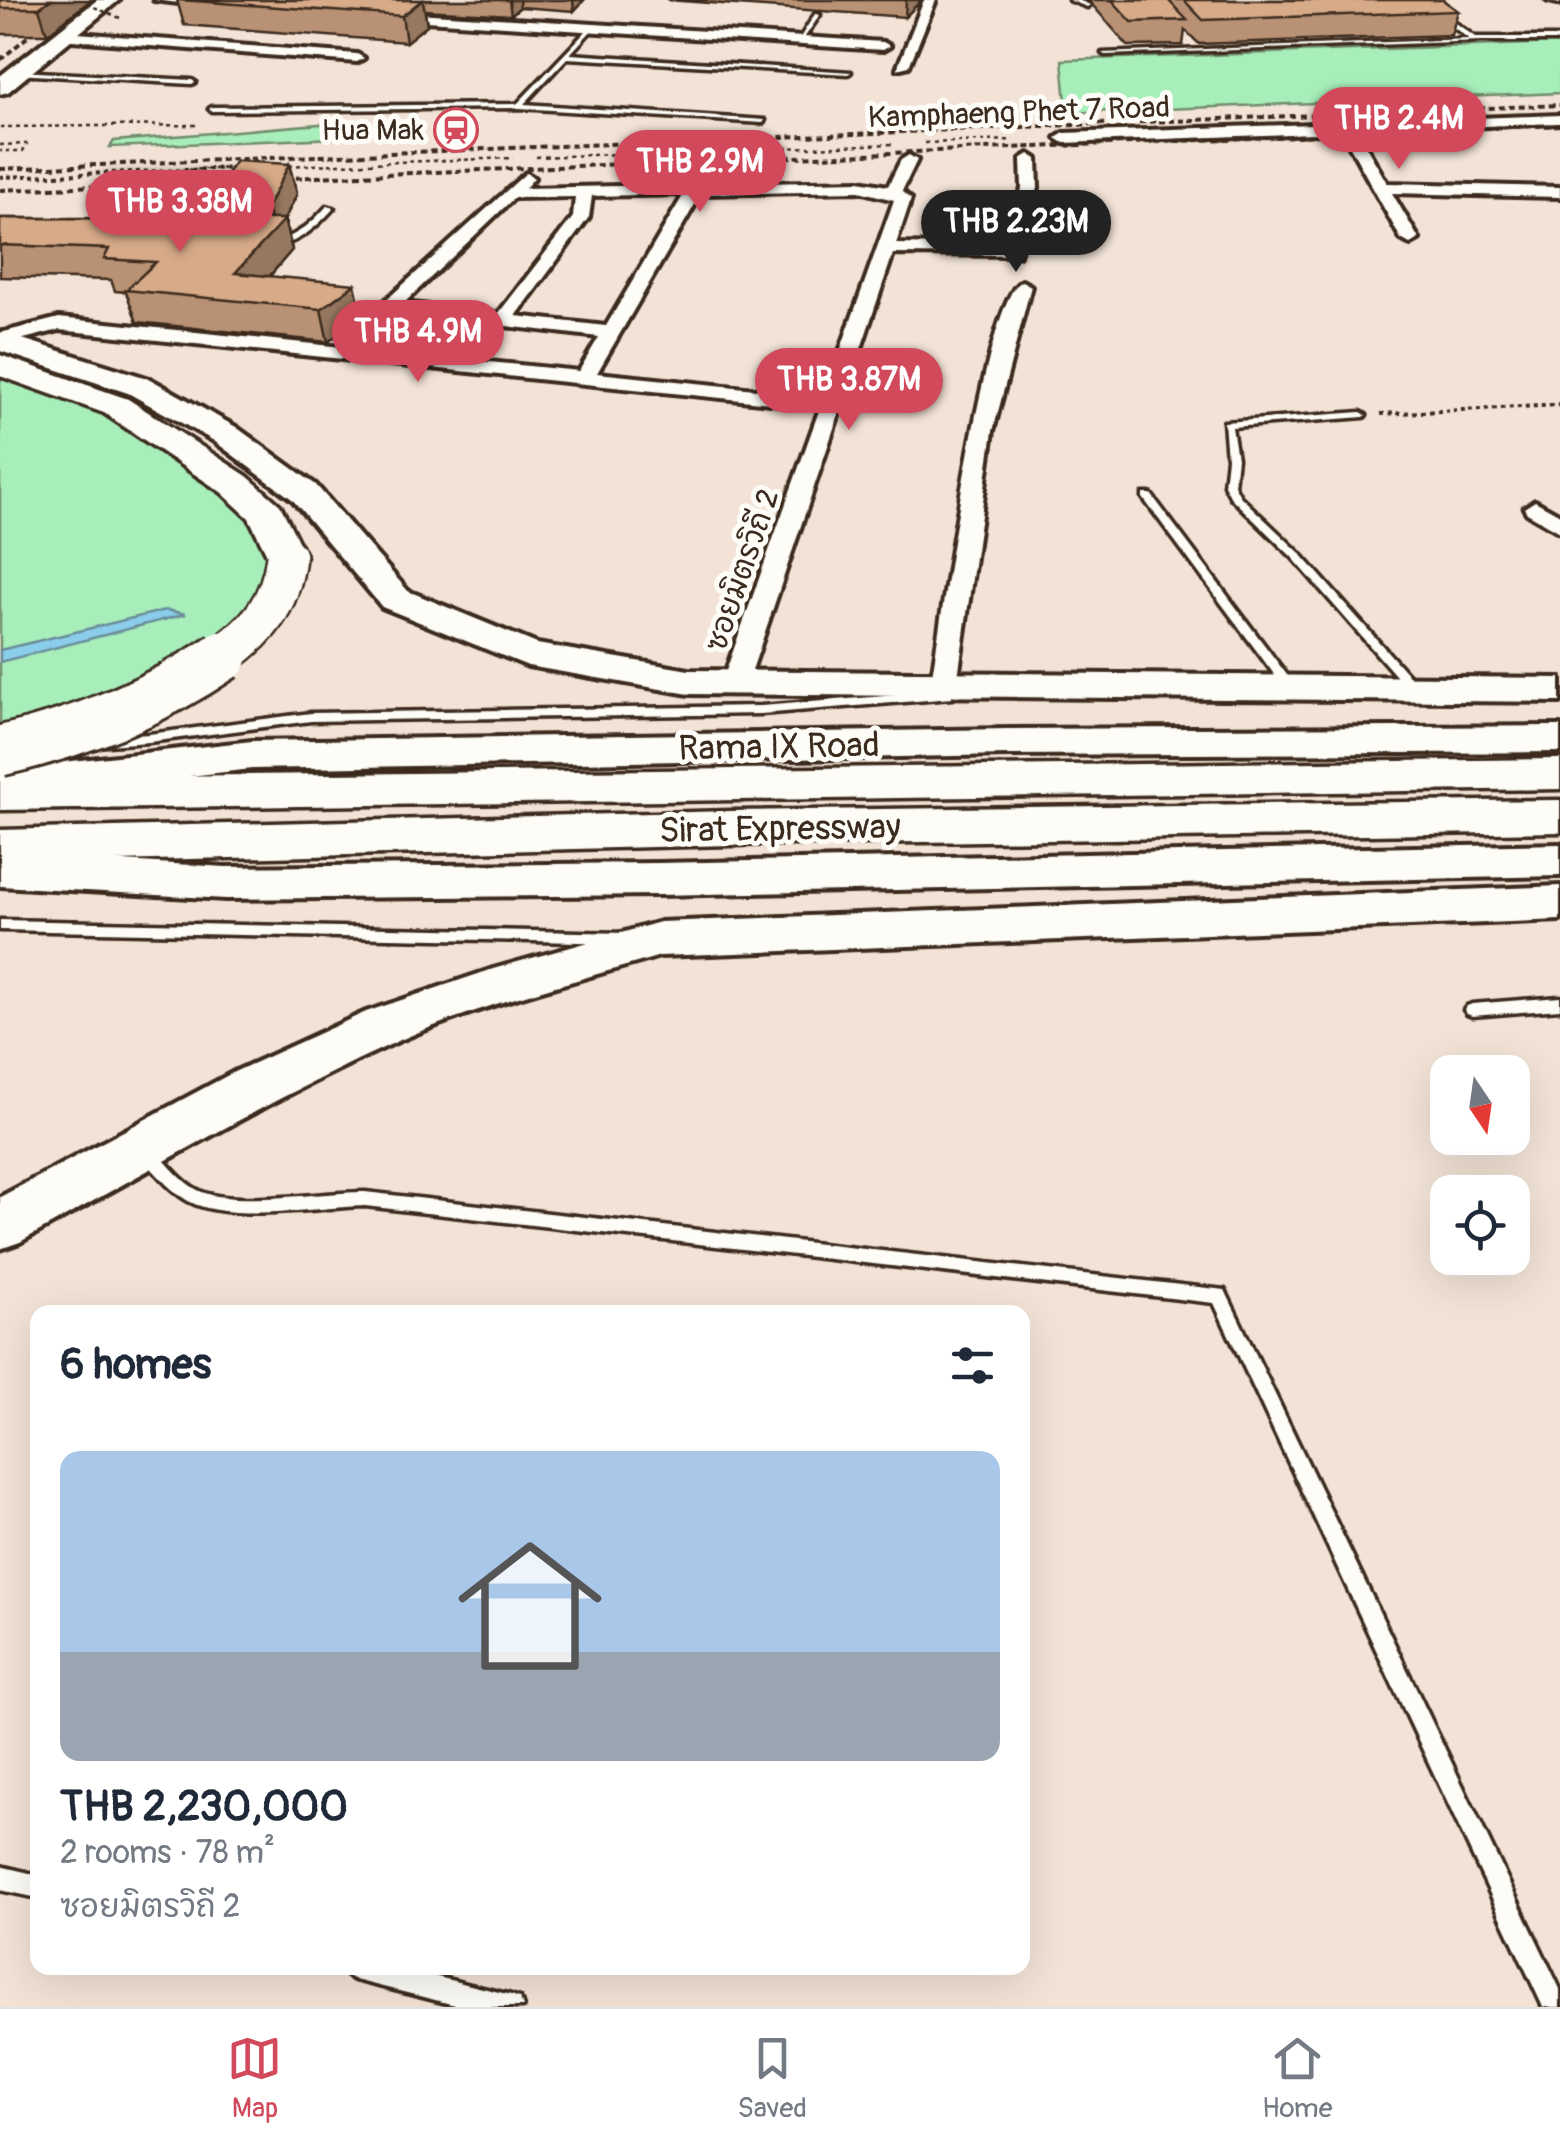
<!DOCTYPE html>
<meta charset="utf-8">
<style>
:root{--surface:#fff;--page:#f6f6f7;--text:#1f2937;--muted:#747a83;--line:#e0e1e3;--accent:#d1495b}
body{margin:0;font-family:Pangolin,"Playpen Sans Thai",sans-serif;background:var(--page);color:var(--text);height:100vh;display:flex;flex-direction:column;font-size:38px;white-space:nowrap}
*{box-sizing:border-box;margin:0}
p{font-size:32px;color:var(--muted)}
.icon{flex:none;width:55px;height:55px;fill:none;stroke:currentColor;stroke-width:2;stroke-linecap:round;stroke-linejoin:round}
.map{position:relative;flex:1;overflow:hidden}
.sheet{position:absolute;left:30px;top:1305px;width:1000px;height:670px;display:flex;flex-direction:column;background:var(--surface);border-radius:20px;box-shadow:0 10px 40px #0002}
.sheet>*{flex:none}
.needle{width:65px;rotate:167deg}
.tools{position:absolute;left:1430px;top:1055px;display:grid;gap:20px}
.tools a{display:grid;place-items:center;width:100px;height:100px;border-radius:20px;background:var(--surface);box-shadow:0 10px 40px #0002;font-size:50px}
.price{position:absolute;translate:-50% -85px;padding:0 22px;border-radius:35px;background:var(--accent);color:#fff;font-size:32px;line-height:65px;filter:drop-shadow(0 2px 5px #0008)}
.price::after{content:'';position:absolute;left:50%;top:60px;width:30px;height:22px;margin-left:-15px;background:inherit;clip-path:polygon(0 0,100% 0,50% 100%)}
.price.on{background:#222;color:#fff}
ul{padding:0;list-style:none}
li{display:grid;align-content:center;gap:20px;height:530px;padding:0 30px}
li+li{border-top:2px solid var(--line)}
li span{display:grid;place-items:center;height:310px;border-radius:20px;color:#555}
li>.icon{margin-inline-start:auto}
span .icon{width:180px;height:180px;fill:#fffc;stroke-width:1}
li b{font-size:42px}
h2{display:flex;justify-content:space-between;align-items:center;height:120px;padding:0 30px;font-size:42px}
.tabs{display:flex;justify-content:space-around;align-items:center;height:140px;border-top:2px solid var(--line);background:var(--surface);font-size:28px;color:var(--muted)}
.tabs a{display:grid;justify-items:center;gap:5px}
.tabs .on{color:var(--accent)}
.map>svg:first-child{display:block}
.green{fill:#a7eeba;stroke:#718c6c;stroke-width:2.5}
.water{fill:#8aceeb;stroke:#6a8c99;stroke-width:2.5}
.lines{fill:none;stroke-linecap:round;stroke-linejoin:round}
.service-casing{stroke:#3b2a1e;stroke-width:7}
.minor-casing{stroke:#3b2a1e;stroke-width:8}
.primary-casing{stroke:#3b2a1e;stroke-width:8}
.motorway-casing{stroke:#3b2a1e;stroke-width:7}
.path-far1{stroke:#3b2a1e;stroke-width:2.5;stroke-dasharray:4 4;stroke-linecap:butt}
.path{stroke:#3b2a1e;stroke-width:4;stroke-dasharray:4 4;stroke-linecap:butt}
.service{fill:#fdfcf7;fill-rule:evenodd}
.minor{fill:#fdfcf7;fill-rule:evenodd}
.primary{fill:#fdfcf7;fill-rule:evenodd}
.motorway{fill:#fdfcf7;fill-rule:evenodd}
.rail{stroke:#3b2a1e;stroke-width:4;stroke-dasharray:6 4;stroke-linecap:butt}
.motorway-bridge-far1-casing{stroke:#3b2a1e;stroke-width:44;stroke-linecap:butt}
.motorway-bridge-casing{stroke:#3b2a1e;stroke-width:55;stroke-linecap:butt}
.path-bridge{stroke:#3b2a1e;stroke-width:2.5;stroke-dasharray:4 4;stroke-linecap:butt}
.motorway-bridge-far1{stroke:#fdfcf7;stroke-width:39}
.motorway-bridge{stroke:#fdfcf7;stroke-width:49}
.wall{fill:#b99275;stroke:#3b2a1e;stroke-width:2.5}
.shaded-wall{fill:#96775f;stroke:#3b2a1e;stroke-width:2.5}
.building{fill:#d7aa88;stroke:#3b2a1e;stroke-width:2.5}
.labels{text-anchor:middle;stroke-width:10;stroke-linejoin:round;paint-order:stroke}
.far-street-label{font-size:30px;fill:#3b2a1e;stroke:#fdfcf7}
.far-poi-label{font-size:30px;fill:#3b2a1e;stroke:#fdfcf7;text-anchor:end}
.street-label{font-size:35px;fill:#3b2a1e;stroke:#fdfcf7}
</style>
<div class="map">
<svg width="1560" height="2007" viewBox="0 0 1560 2007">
<rect width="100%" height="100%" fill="#f2e3d6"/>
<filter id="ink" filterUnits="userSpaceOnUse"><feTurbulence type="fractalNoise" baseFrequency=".01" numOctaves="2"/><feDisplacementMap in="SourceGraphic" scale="20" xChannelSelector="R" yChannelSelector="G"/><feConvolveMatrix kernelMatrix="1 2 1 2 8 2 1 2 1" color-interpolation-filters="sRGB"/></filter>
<g filter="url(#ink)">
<g class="green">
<path d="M1560 43V93L1067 113 1062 60Z"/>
<path d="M369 120 363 137 110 147 114 141Z"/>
<path d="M0 365 116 406 234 484 286 557 250 632 0 746Z"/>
</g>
<path class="water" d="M166 610 186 614 0 662V650Z"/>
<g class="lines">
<g class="service-casing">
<g id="service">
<path d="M1069 0H1078L1090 5 1087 7Z"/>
<path d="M1417 0H1424L1475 37H1560V41H1481L1105 55 1102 53 1469 39Z"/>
<path d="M1546 0H1560V4L1547 1Z"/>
<path d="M815 14 820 15 802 41H798Z"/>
<path d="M591 26 593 29 570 54 851 72 848 74 567 58 524 104 765 120 763 123 519 108 212 111 209 109 212 107 517 104Z"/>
<path d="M18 71 192 80 195 82 192 84 16 74Z"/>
<path d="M327 206 334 208C317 227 297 245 271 247V243C295 238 311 224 327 206Z"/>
<path d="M1361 412 1366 415 1364 417 1232 427 1237 458 1234 485 1240 496 1300 553 1418 686V692H1410L1292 557 1231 498 1224 485 1227 458 1224 422Z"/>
<path d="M1143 494H1151L1296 687V693H1288L1143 498Z"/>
<path d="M948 691 952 692V698L761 714 311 721 149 742 94 746 88 742 94 738 149 734 311 713 761 706Z"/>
<path d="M0 920 626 933 633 938 626 943 0 930Z"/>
<path d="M1560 997V1009L1472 1016 1467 1014 1464 1010 1467 1006 1472 1004Z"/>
<path d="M145 1143 151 1145C166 1161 182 1184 202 1192 237 1206 324 1192 365 1192L1225 1290 1560 1989V2007H1543L1214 1303 365 1206C318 1207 224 1224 185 1199 167 1188 154 1170 139 1155L137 1150 139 1145Z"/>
<path d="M0 1866 38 1875V1898L0 1890Z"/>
<path d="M343 1968H401L511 1995 520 1998 523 2007H463L355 1980 347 1976Z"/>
</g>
</g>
<g class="minor-casing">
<g id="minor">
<path d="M154 0H216L226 4 220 8Z"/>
<path d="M924 0H936L909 66 897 69Z"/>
<path d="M383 11 883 42 890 46 883 50 378 18V12Z"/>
<path d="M64 32 357 54 364 58 357 62 59 39V33Z"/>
<path d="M1560 115V123L1357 131 1387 183 1560 187V197L1392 193 1419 239 1410 244 1401 239 1342 132 1064 143 1056 138 1064 133Z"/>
<path d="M1029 154 1037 159 1038 188 1019 255 893 254 748 682 735 690 722 682 820 408 59 330 0 345V333L59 318 342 347 361 323 526 173 534 178 525 188 859 181 888 186 901 160 909 155 917 160 902 191 911 199 896 244 1006 246 1022 188 1021 159ZM859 191 894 200 824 396 597 373 701 194ZM684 194 606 326 516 316 589 217 592 196ZM575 197 573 217 498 314 404 303 514 198ZM394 313 599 337 579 371 360 349Z"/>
<path d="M1022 281 1031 286 993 431 957 684 944 692 931 684C940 630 985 294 1022 281Z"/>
<path d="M1535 501 1560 515V532L1527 513 1524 508Z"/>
</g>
</g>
<g class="primary-casing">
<g id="primary">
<path d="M97 0H119L8 92 0 94V76Z"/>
<path d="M0 332 150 379 236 427 316 485 408 591 537 644 689 670 1560 678V702L689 694 528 666 382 607 292 499 214 441 128 393 0 351Z"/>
<path d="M1560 726V752L1009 755 252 769 0 797V769L252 741 1009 729Z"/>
<path d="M1560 844V876L659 895 226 899 0 886V854L226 867 659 863Z"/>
<path d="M1560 886V920L660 956C573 982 481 1004 398 1041 268 1100 145 1173 20 1242L0 1249V1197L234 1072 366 1012 493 969 660 922Z"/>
</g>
</g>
<g class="motorway-casing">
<g id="motorway">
<path d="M0 355 128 399 247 476 280 505 306 557 300 565 286 569 272 565 249 518 221 492 104 413 0 376Z"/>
<path d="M1560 759V789L0 810V778Z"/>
<path d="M1560 800V832L731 845 0 864V830L731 811Z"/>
</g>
</g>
<g class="path-far1">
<path d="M0 127 199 125"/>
<path d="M925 143 1013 140"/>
<path d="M0 145 27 144 23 151H0"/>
<path d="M536 157 893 144"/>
<path d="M281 166 513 158"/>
<path d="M181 170 239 168"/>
</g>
<g class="path">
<path d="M0 177 239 168"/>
<path d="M1381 414 1560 405"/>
</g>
<use href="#service" class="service"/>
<use href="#minor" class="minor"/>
<use href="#primary" class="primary"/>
<use href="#motorway" class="motorway"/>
<g class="rail">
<path d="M0 60 71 0"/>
<path d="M0 169 1560 105"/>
<path d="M266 179 1560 125"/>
<path d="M0 190 151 184"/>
</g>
<g class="motorway-bridge-far1-casing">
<path id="motorway-bridge-far1" d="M219 658C258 631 280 605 286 557"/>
</g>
<g class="motorway-bridge-casing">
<path id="motorway-bridge" d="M0 751C80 733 155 702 223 656"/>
</g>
<path class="path-bridge" d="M87 4 120 18"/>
<use href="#motorway-bridge-far1" class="motorway-bridge-far1"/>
<use href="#motorway-bridge" class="motorway-bridge"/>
</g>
<g class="wall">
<path d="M91 0 47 34H0V8Z"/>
<path d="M177 0H584L574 11 520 7 511 15 425 10 427 25 406 42 184 25Z"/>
<path d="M667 0H922L905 17Z"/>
<path d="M1088 0H1443L1458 11 1451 35 1199 44 1185 30 1183 45 1128 46Z"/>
<path d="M289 164 297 194 285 219 292 250 270 276 362 316 328 342 137 322 126 292 115 291 111 280 0 277V218H113L110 208 225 176Z"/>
</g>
<g class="shaded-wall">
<path d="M50 0H91L47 34 39 8Z"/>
<path d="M423 0 427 25 406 42 402 16Z"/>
<path d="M509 0H519L520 7 511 15Z"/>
<path d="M573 0H584L574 11Z"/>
<path d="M906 0H922L905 17Z"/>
<path d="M289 164 297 194 284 220 292 250 247 302 235 273 273 232 267 208Z"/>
<path d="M355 284 362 316 328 342 321 309Z"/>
</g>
<g class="building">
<path d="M0 0H50L39 8H0Z"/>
<path d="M180 0H422L402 16Z"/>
<path d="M1112 0H1168L1187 20 1132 22Z"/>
<path d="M1184 0H1443L1458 11 1203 20Z"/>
<path d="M236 161 289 164 267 208H110L133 175 225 176Z"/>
<path d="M0 218 285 219 235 273 355 284 321 309 126 290 156 262 104 259 109 249 0 245Z"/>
</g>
</g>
<defs>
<g id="station-ring" transform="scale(2.25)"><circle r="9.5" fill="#fdfcf7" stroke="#d1495b" stroke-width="1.5"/><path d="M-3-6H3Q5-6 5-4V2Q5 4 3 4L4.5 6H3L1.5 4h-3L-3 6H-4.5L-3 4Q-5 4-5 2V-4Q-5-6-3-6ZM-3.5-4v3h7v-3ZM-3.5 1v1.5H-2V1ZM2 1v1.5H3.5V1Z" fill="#d1495b"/></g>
</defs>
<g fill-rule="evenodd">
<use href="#station-ring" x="456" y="130"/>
</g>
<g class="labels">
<g class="far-street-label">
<text transform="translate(1019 112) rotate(-2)" y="10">Kamphaeng Phet 7 Road</text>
<text transform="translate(742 570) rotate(-71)" y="10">ซอยมิตรวิถี 2</text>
</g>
<g class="far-poi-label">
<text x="424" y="140">Hua Mak</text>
</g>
<g class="street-label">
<text transform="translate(779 746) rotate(-1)" y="12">Rama IX Road</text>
<text transform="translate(780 828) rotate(-1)" y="12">Sirat Expressway</text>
</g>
</g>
</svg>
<div class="tools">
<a><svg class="needle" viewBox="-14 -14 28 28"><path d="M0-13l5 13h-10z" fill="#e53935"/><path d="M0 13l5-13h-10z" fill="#747a83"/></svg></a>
<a><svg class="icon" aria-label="locate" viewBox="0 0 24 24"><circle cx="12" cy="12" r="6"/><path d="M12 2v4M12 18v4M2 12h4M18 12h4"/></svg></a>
</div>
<b class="price" style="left:1399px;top:172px">THB 2.4M</b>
<b class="price" style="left:700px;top:215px">THB 2.9M</b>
<b class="price" style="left:180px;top:255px">THB 3.38M</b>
<b class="price on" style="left:1016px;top:275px">THB 2.23M</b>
<b class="price" style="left:418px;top:385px">THB 4.9M</b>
<b class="price" style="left:849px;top:433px">THB 3.87M</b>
<section class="sheet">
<h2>6 homes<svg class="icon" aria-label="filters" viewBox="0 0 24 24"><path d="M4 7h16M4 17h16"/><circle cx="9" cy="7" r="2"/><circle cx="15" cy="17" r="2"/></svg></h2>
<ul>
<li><span style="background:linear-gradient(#a9c7e8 65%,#9aa5b1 0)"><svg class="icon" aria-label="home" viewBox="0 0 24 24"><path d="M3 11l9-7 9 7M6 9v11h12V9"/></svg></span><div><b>THB 2,230,000</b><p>2 rooms · 78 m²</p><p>ซอยมิตรวิถี 2</p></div></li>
</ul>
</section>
</div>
<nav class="tabs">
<a class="on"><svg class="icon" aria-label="map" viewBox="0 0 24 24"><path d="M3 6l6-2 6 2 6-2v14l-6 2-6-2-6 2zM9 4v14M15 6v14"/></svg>Map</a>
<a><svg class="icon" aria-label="saved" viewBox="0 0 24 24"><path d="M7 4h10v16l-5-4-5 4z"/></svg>Saved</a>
<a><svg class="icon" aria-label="home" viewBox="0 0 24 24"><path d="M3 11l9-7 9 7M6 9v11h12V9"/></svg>Home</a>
</nav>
